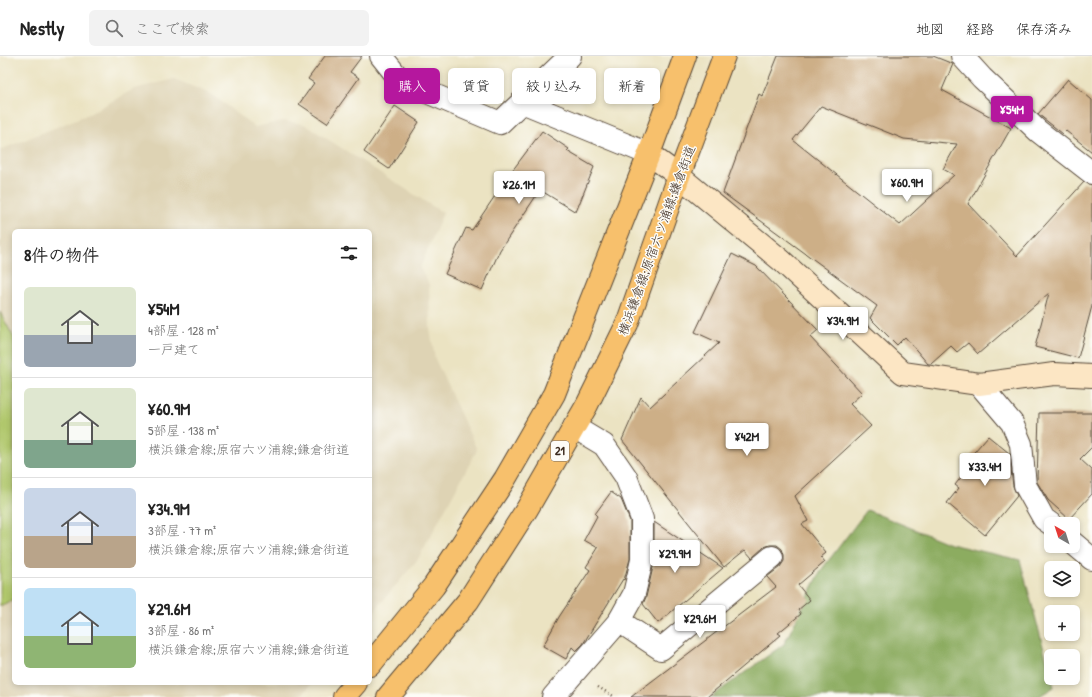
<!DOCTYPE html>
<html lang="ja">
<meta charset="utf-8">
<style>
:root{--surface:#fff;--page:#f2f2f2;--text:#222;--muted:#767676;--line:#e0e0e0;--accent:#b5179e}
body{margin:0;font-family:"Patrick Hand","Klee One",sans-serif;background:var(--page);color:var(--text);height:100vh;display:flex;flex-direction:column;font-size:15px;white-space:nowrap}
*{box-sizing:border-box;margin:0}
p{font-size:13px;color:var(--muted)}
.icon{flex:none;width:22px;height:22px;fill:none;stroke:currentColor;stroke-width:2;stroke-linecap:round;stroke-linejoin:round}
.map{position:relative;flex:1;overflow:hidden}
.side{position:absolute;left:12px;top:173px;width:360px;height:456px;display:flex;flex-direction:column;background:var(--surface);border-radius:6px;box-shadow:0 2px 6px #0003}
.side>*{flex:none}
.guide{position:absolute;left:384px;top:12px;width:380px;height:36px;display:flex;gap:8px}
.needle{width:26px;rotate:321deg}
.fabs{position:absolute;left:1044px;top:461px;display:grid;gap:8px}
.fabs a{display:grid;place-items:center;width:36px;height:36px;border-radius:6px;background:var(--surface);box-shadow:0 2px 6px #0003;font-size:20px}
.price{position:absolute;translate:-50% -34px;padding:0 9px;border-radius:4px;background:#fff;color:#222;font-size:13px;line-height:26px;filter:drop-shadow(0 1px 2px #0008)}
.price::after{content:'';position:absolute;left:50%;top:24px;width:12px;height:9px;margin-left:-6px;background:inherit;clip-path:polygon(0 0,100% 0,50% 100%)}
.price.selected{background:var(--accent);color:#fff}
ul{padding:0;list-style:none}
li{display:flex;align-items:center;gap:12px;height:100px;padding:0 12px}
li+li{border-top:1px solid var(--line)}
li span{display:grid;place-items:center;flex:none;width:112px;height:80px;border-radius:6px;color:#555}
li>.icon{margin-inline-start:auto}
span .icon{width:48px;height:48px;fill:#fffc;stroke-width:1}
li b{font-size:17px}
h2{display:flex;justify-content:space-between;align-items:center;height:48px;padding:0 12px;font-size:17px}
.tag{padding:0 14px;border-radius:6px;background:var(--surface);box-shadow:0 2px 6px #0003;font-size:14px;line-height:36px}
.tag.selected{background:var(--accent);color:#fff}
header{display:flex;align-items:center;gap:24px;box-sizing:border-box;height:56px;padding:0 20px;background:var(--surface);border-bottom:1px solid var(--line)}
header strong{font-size:19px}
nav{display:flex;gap:22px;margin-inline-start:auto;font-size:14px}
.search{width:280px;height:36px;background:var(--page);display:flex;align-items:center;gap:10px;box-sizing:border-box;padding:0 14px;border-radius:6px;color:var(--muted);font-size:15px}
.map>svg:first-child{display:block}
.built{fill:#ded3b4}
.green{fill:#b0c76c;stroke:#767845}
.forest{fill:#8cac60;stroke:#646b3f}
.building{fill:#cdaf87;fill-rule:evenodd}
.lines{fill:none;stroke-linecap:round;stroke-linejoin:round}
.street-casing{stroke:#554637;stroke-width:24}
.secondary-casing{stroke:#554637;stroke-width:24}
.primary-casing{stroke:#554637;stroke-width:24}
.path{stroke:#554637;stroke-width:2.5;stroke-dasharray:1 3;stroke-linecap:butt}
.street{stroke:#fff;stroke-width:22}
.secondary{stroke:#fce6c4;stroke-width:22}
.primary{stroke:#f7c06c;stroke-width:22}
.labels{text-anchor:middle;stroke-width:3;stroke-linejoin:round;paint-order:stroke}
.shield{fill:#fdfcf7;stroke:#75695f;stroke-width:1}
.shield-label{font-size:12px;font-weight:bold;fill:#3b2a1e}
.street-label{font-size:13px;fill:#3b2a1e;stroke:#fdfcf7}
</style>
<header>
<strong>Nestly</strong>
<div class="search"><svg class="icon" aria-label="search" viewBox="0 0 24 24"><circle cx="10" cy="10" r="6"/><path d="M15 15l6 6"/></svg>ここで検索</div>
<nav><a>地図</a><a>経路</a><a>保存済み</a></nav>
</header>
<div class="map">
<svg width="1092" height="641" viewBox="0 0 1092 641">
<rect width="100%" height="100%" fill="#fdfcf7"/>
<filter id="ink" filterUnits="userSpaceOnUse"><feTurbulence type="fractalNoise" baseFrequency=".025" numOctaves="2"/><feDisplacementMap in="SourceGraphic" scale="8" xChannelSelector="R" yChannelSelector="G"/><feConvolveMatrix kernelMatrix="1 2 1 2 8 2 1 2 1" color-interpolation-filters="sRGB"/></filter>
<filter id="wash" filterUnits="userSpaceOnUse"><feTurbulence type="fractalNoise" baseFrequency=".012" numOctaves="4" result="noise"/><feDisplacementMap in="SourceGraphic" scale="16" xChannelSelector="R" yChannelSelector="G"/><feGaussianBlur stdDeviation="0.9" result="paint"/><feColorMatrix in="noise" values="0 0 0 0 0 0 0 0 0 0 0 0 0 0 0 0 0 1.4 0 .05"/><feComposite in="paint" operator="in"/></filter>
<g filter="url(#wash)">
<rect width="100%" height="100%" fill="#ebe3c2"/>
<path class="built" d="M174 23 211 38 255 71 283 65 304 68 443 157 420 212 429 228 430 273 435 303 477 394 418 503 370 560V175H14V627H312L300 641H0V94L89 58 134 33Z"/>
<path class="green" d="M0 256 14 282V543L0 550Z"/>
<path class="forest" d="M867 454 950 488 1020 504 1054 631 1038 641H711L784 588 822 513Z"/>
<g id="blocks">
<g class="building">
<path d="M325 0H362L350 16 359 22 327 67 299 48 314 27 308 23Z"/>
<path d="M778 0H933L953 8 942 34 1011 72 968 148 1017 200 1084 126 1092 129V250L1078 302 1035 291 1049 237 978 298 968 287 957 296 951 290 931 308H928L905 281 897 289 870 262 877 250 723 137 759 38 762 40ZM821 50 904 83 957 88 943 113 954 119 900 169 793 84Z"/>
<path d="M1068 23 1092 44V96L1066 75 1063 78 1038 58Z"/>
<path d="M395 50 419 66 389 113 364 96Z"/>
<path d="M542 75 569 93 567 95 594 111 576 156 540 134 500 194 482 234 445 218 466 172 472 174 509 119Z"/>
<path d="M732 198 756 210 818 274 810 281 862 337 850 348 871 370 795 440 808 465 802 468 826 497 821 501 825 506 798 529 810 544 798 554 801 558 778 577 781 579 707 641H631L776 531 767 521 780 511 784 505V499L782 493 777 489H770L764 491 752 502 745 494 724 511 622 384 641 341 650 351 719 287 695 276Z"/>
<path d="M1039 357H1092V391L1080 403 1092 414V438L1069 463 1048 444 1037 426Z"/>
<path d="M988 380 1009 397 1013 430 1017 440 985 479 947 447 959 432 955 429 973 406 969 402Z"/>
<path d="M611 436 621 443 630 465V503L624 524 623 523 583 588 576 595 572 591 566 603 543 590 559 561 590 514 586 511 598 492 584 484 597 460 595 458Z"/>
<path d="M654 466 723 512 658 567 643 548 646 541 654 507Z"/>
</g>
</g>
</g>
<g filter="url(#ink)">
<use href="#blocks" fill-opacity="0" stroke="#554637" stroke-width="1"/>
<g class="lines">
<g class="street-casing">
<g id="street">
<path d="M381 0 401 25 500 67 570 0"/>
<path d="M962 0 982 22 1038 75 1092 117"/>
<path d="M522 46 649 98"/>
<path d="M979 328 1012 367 1021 388 1025 429 1044 463 1051 468"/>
<path d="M1073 487 1092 503"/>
<path d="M619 565 661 593 772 501"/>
<path d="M553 641 619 565 634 538 642 504V463L626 421 604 389 574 371"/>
</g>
</g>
<g class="secondary-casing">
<path id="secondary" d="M649 98 679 120 782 205 903 317 979 328 1054 318 1092 320"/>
</g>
<g class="primary-casing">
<g id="primary">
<path d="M370 609 434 530 505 423 554 338 649 98 685 0"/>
<path d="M344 641 356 627"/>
<path d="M388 641 468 545 527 453 587 349 627 268 679 120 724 0"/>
</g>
</g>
<path class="path" d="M598 631 615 641"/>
<use href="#street" class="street"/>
<use href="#secondary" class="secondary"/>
<use href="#primary" class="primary"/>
</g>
</g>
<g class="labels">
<rect class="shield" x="551" y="385" width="18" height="20" rx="3"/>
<g class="shield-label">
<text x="560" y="399">21</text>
</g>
<g class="street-label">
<text transform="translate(656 184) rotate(-70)" y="5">横浜鎌倉線;原宿六ツ浦線;鎌倉街道</text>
</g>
</g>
</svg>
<div class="fabs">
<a><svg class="needle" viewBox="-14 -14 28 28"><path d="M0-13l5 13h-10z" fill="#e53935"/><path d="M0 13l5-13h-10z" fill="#767676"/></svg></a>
<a><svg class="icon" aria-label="layers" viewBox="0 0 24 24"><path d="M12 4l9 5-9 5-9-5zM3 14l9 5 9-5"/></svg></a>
<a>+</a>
<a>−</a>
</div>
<b class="price selected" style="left:1012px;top:74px">¥54M</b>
<b class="price" style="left:907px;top:147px">¥60.9M</b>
<b class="price" style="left:519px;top:149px">¥26.1M</b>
<b class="price" style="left:843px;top:285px">¥34.9M</b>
<b class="price" style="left:747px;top:401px">¥42M</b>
<b class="price" style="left:985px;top:431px">¥33.4M</b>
<b class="price" style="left:675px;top:518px">¥29.9M</b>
<b class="price" style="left:700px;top:583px">¥29.6M</b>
<div class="guide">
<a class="tag selected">購入</a>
<a class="tag">賃貸</a>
<a class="tag">絞り込み</a>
<a class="tag">新着</a>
</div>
<section class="side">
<h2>8件の物件<svg class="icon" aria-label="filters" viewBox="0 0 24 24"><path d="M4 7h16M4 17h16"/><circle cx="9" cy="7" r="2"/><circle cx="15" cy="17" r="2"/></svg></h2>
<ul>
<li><span style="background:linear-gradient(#dfe7d0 60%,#9aa5b1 0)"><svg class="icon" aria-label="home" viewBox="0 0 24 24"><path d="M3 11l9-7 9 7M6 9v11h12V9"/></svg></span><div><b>¥54M</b><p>4部屋 · 128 m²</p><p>一戸建て</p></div></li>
<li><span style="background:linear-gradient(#dfe7d0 65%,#7fa58c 0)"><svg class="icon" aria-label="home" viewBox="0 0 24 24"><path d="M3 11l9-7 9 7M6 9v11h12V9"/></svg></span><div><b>¥60.9M</b><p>5部屋 · 138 m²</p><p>横浜鎌倉線;原宿六ツ浦線;鎌倉街道</p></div></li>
<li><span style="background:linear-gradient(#c9d6e8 60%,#b9a48a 0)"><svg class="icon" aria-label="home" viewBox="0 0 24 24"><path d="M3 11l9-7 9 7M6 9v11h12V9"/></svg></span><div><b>¥34.9M</b><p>3部屋 · 77 m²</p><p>横浜鎌倉線;原宿六ツ浦線;鎌倉街道</p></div></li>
<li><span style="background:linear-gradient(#bfe0f5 60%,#8fb573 0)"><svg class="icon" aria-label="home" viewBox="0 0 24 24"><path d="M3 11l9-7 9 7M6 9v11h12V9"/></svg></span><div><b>¥29.6M</b><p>3部屋 · 86 m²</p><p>横浜鎌倉線;原宿六ツ浦線;鎌倉街道</p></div></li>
</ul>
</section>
</div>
